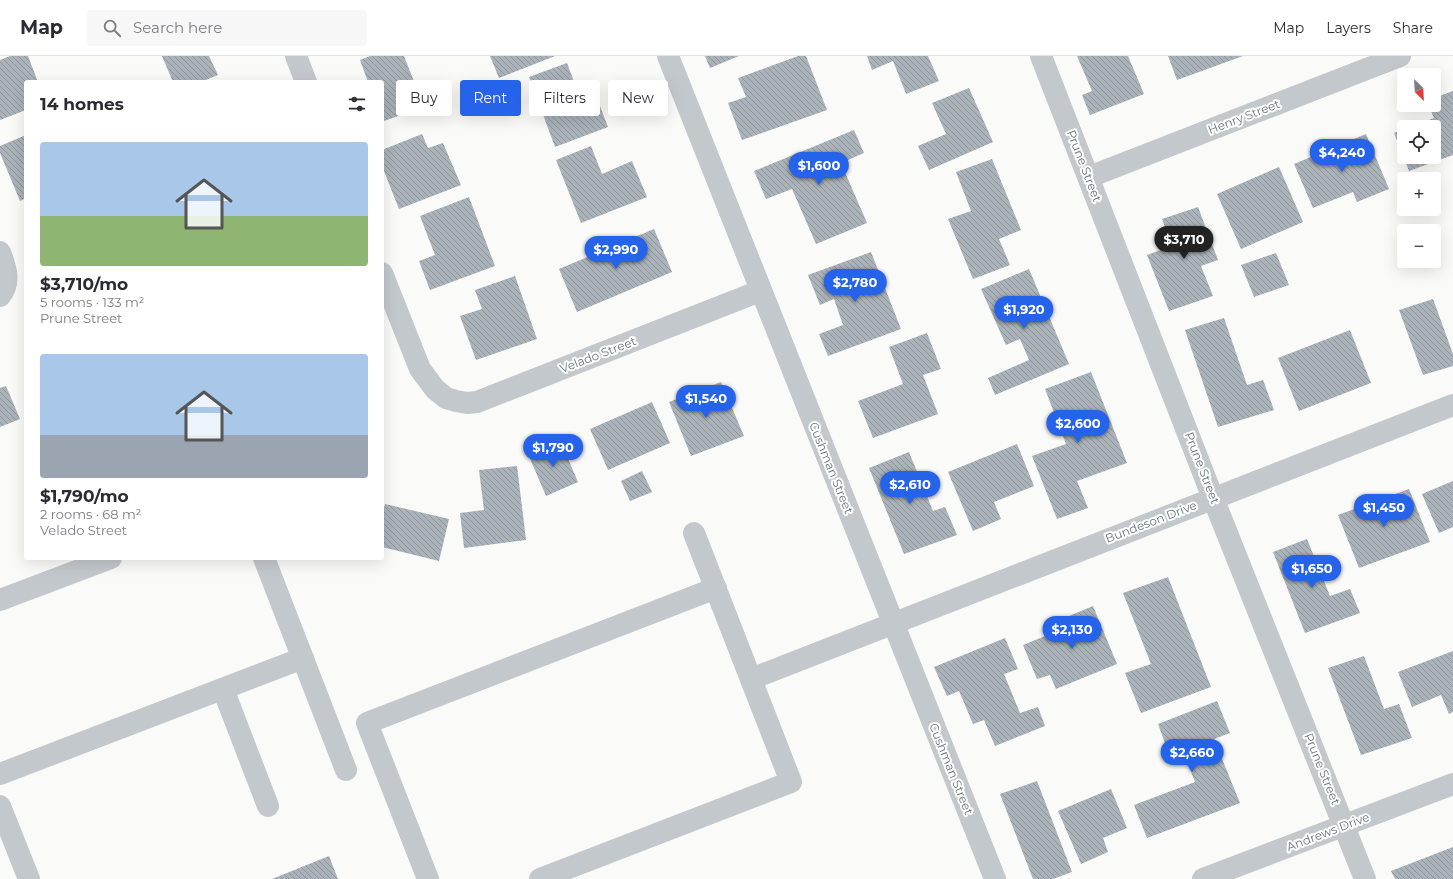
<!DOCTYPE html>
<meta charset="utf-8">
<style>
:root{--surface:#fff;--page:#f7f7f7;--text:#2b2b33;--muted:#7c7c81;--line:#e1e1e2;--accent:#2563eb}
body{margin:0;font-family:Montserrat,sans-serif;background:var(--page);color:var(--text);height:100vh;display:flex;flex-direction:column;font-size:15px;white-space:nowrap}
*{box-sizing:border-box;margin:0}
p{font-size:13px;color:var(--muted)}
.icon{flex:none;width:22px;height:22px;fill:none;stroke:currentColor;stroke-width:2;stroke-linecap:round;stroke-linejoin:round}
.map{position:relative;flex:1;overflow:hidden}
.side{position:absolute;left:24px;top:24px;width:360px;height:480px;display:flex;flex-direction:column;background:var(--surface);border-radius:4px;box-shadow:0 4px 16px #0002}
.side>*{flex:none}
.guide{position:absolute;left:396px;top:24px;width:380px;height:36px;display:flex;gap:8px}
.needle{width:26px;rotate:156deg}
.controls{position:absolute;left:1397px;top:12px;display:grid;gap:8px}
.controls a{display:grid;place-items:center;width:44px;height:44px;border-radius:4px;background:var(--surface);box-shadow:0 4px 16px #0002;font-size:20px}
.price{position:absolute;translate:-50% -34px;padding:0 9px;border-radius:14px;background:var(--accent);color:#fff;font-size:13px;line-height:26px;filter:drop-shadow(0 1px 2px #0008)}
.price::after{content:'';position:absolute;left:50%;top:24px;width:12px;height:9px;margin-left:-6px;background:inherit;clip-path:polygon(0 0,100% 0,50% 100%)}
.price.selected{background:#222;color:#fff}
ul{padding:0;list-style:none}
li{display:grid;align-content:center;gap:8px;height:212px;padding:0 16px}
li span{display:grid;place-items:center;height:124px;border-radius:4px;color:#555}
li>.icon{margin-inline-start:auto}
span .icon{width:72px;height:72px;fill:#fffc;stroke-width:1}
li b{font-size:17px}
h2{display:flex;justify-content:space-between;align-items:center;height:48px;padding:0 16px;font-size:17px}
.pill{padding:0 14px;border-radius:4px;background:var(--surface);box-shadow:0 4px 16px #0002;font-size:14px;line-height:36px}
.pill.selected{background:var(--accent);color:#fff}
header{display:flex;align-items:center;gap:24px;box-sizing:border-box;height:56px;padding:0 20px;background:var(--surface);border-bottom:1px solid var(--line)}
header strong{font-size:19px}
nav{display:flex;gap:22px;margin-inline-start:auto;font-size:14px}
.search{width:280px;height:36px;background:var(--page);display:flex;align-items:center;gap:10px;box-sizing:border-box;padding:0 14px;border-radius:4px;color:var(--muted);font-size:15px}
.map>svg:first-child{display:block}
.building{fill:url(#building-back-hatch)}
.lines{fill:none;stroke-linecap:round;stroke-linejoin:round}
.minor{stroke:#c3c8cc;stroke-width:22}
.labels{text-anchor:middle;stroke-width:4;stroke-linejoin:round;paint-order:stroke}
.street-label{font-size:12px;fill:#647683;stroke:#fff}
</style>
<header>
<strong>Map</strong>
<div class="search"><svg class="icon" aria-label="search" viewBox="0 0 24 24"><circle cx="10" cy="10" r="6"/><path d="M15 15l6 6"/></svg>Search here</div>
<nav><a>Map</a><a>Layers</a><a>Share</a></nav>
</header>
<div class="map">
<svg width="1453" height="823" viewBox="0 0 1453 823">
<defs>
<pattern id="building-back-hatch" width="6" height="6" patternUnits="userSpaceOnUse"><rect width="6" height="6" fill="#aab3b9"/><path d="M-1 5l2 2M0 0l6 6M5-1l2 2" fill="none" stroke="#8e969c"/></pattern>
</defs>
<rect width="100%" height="100%" fill="#fafaf8"/>
<g class="building">
<path d="M10 0H28L38 26H26V54L0 64V4Z"/>
<path d="M162 0H209L218 19 201 26H173Z"/>
<path d="M370 0H404L424 51 384 65 382 61V26H368L360 4Z"/>
<path d="M490 0H555L499 22Z"/>
<path d="M705 0H739L710 12Z"/>
<path d="M798 0H806L827 54 742 84 728 47 746 41 738 22Z"/>
<path d="M867 0H928L939 25 906 38 893 5 872 14Z"/>
<path d="M1077 0H1128L1144 38 1090 59 1082 39 1092 35Z"/>
<path d="M1168 0H1243L1177 24Z"/>
<path d="M567 7 585 55 600 50 608 71 555 91 529 21Z"/>
<path d="M969 32 993 86 929 114 918 90 946 78 932 47Z"/>
<path d="M1453 35V99L1409 115 1394 77 1404 73V101H1434V71H1410L1434 62 1428 49H1434V42Z"/>
<path d="M854 74 864 97 841 107 867 167 816 188 792 133 766 143 754 115Z"/>
<path d="M422 78 428 92 443 87 461 129 399 153 382 110V94Z"/>
<path d="M1366 78 1389 133 1357 146 1353 136 1313 152 1294 108Z"/>
<path d="M26 79V142L20 145 0 97V90Z"/>
<path d="M591 90 602 118 632 105 647 141 581 167 556 104Z"/>
<path d="M992 103 1021 174 999 183 1010 209 973 223 948 163 971 155 956 116Z"/>
<path d="M1279 111 1303 166 1241 193 1217 138Z"/>
<path d="M469 141 495 210 430 234 419 205 435 199 420 160Z"/>
<path d="M1198 151 1218 204 1201 210 1213 240 1169 255 1147 199 1172 190 1162 163Z"/>
<path d="M654 173 672 216 577 256 559 213Z"/>
<path d="M871 196 901 273 828 300 819 278 843 269 834 243 820 249 808 219Z"/>
<path d="M1276 197 1289 229 1254 241 1241 209Z"/>
<path d="M1029 213 1069 308 995 339 988 322 1029 304 1020 283 1006 289 981 233Z"/>
<path d="M515 220 537 283 476 304 460 260 482 253 475 234Z"/>
<path d="M1433 243 1453 298V310L1423 319 1399 254Z"/>
<path d="M1224 262 1247 329 1263 324 1274 354 1218 371 1185 274Z"/>
<path d="M1350 274 1371 327 1299 355 1278 302Z"/>
<path d="M927 277 941 313 923 319 938 358 873 382 858 345 903 328 889 291Z"/>
<path d="M1091 316 1127 407 1077 425 1088 452 1057 463 1032 400 1066 388 1045 333Z"/>
<path d="M721 326 744 380 691 400 669 346Z"/>
<path d="M6 330 20 363 0 371V332Z"/>
<path d="M652 346 670 387 608 414 590 373Z"/>
<path d="M560 384 578 426 546 440 528 398Z"/>
<path d="M1017 388 1034 430 994 446 1001 463 973 475 948 416Z"/>
<path d="M909 396 933 455 945 451 957 479 904 498 869 412Z"/>
<path d="M517 410 526 484 464 492 460 457 484 454 479 414Z"/>
<path d="M642 415 652 436 630 445 621 425Z"/>
<path d="M1453 425V471L1439 477 1422 438Z"/>
<path d="M1409 433 1430 486 1359 512 1338 459Z"/>
<path d="M385 448 449 463 439 505 382 491V459Z"/>
<path d="M1307 483 1330 540 1350 533 1360 557 1305 577 1273 496Z"/>
<path d="M1168 521 1211 631 1141 657 1125 617 1151 608 1123 537Z"/>
<path d="M1093 550 1117 608 1056 633 1050 619 1037 623 1023 589 1060 574 1057 565Z"/>
<path d="M1005 582 1018 613 1004 618 1020 657 1038 651 1045 670 995 690 984 664 973 668 959 635 947 640 934 611Z"/>
<path d="M1453 595V656L1449 658 1441 639 1412 651 1398 616Z"/>
<path d="M1364 600 1384 653 1399 648 1412 682 1361 699 1328 612Z"/>
<path d="M1217 645 1230 677 1214 683 1240 747 1147 782 1134 749 1195 726 1182 693 1169 698 1158 668Z"/>
<path d="M1037 725 1072 816 1053 823H1033L1000 738Z"/>
<path d="M1111 733 1127 772 1103 782 1108 796 1081 808 1058 755Z"/>
<path d="M1453 791V823H1395L1391 815Z"/>
<path d="M329 800 338 823H272Z"/>
</g>
<g class="lines">
<g class="minor">
<path d="M296 0 306 26"/>
<path d="M668 0 995 823"/>
<path d="M1041 0 1213 442 1365 823"/>
<path d="M1089 121 1400 0"/>
<path d="M0 196C6 212 11 226 0 240"/>
<path d="M382 217 420 313 435 333 446 342 456 345 467 347 477 346 760 235"/>
<path d="M264 502 346 714"/>
<path d="M0 544 111 502"/>
<path d="M751 623 1453 349"/>
<path d="M223 633 268 750"/>
<path d="M0 718 303 602"/>
<path d="M0 750 29 823"/>
<path d="M428 823 367 667 716 532"/>
<path d="M540 823 791 726 694 477"/>
<path d="M1203 823 1453 728"/>
</g>
</g>
<g class="labels">
<g class="street-label">
<text transform="translate(1244 61) rotate(-21)" y="4">Henry Street</text>
<text transform="translate(1084 110) rotate(69)" y="4">Prune Street</text>
<text transform="translate(598 299) rotate(-21)" y="4">Velado Street</text>
<text transform="translate(831 412) rotate(68)" y="4">Cushman Street</text>
<text transform="translate(1202 412) rotate(69)" y="4">Prune Street</text>
<text transform="translate(1151 466) rotate(-21)" y="4">Bundeson Drive</text>
<text transform="translate(951 713) rotate(68)" y="4">Cushman Street</text>
<text transform="translate(1322 713) rotate(68)" y="4">Prune Street</text>
<text transform="translate(1328 776) rotate(-21)" y="4">Andrews Drive</text>
</g>
</g>
</svg>
<div class="controls">
<a><svg class="needle" viewBox="-14 -14 28 28"><path d="M0-13l5 13h-10z" fill="#e53935"/><path d="M0 13l5-13h-10z" fill="#7c7c81"/></svg></a>
<a><svg class="icon" aria-label="locate" viewBox="0 0 24 24"><circle cx="12" cy="12" r="6"/><path d="M12 2v4M12 18v4M2 12h4M18 12h4"/></svg></a>
<a>+</a>
<a>−</a>
</div>
<b class="price" style="left:1342px;top:117px">$4,240</b>
<b class="price" style="left:819px;top:130px">$1,600</b>
<b class="price selected" style="left:1184px;top:204px">$3,710</b>
<b class="price" style="left:616px;top:214px">$2,990</b>
<b class="price" style="left:855px;top:247px">$2,780</b>
<b class="price" style="left:1024px;top:274px">$1,920</b>
<b class="price" style="left:706px;top:363px">$1,540</b>
<b class="price" style="left:1078px;top:388px">$2,600</b>
<b class="price" style="left:553px;top:412px">$1,790</b>
<b class="price" style="left:910px;top:449px">$2,610</b>
<b class="price" style="left:1384px;top:472px">$1,450</b>
<b class="price" style="left:1312px;top:533px">$1,650</b>
<b class="price" style="left:1072px;top:594px">$2,130</b>
<b class="price" style="left:1192px;top:717px">$2,660</b>
<div class="guide">
<a class="pill">Buy</a>
<a class="pill selected">Rent</a>
<a class="pill">Filters</a>
<a class="pill">New</a>
</div>
<section class="side">
<h2>14 homes<svg class="icon" aria-label="filters" viewBox="0 0 24 24"><path d="M4 7h16M4 17h16"/><circle cx="9" cy="7" r="2"/><circle cx="15" cy="17" r="2"/></svg></h2>
<ul>
<li><span style="background:linear-gradient(#a9c7e8 60%,#8fb573 0)"><svg class="icon" aria-label="home" viewBox="0 0 24 24"><path d="M3 11l9-7 9 7M6 9v11h12V9"/></svg></span><div><b>$3,710/mo</b><p>5 rooms · 133 m²</p><p>Prune Street</p></div></li>
<li><span style="background:linear-gradient(#a9c7e8 65%,#9aa5b1 0)"><svg class="icon" aria-label="home" viewBox="0 0 24 24"><path d="M3 11l9-7 9 7M6 9v11h12V9"/></svg></span><div><b>$1,790/mo</b><p>2 rooms · 68 m²</p><p>Velado Street</p></div></li>
</ul>
</section>
</div>
